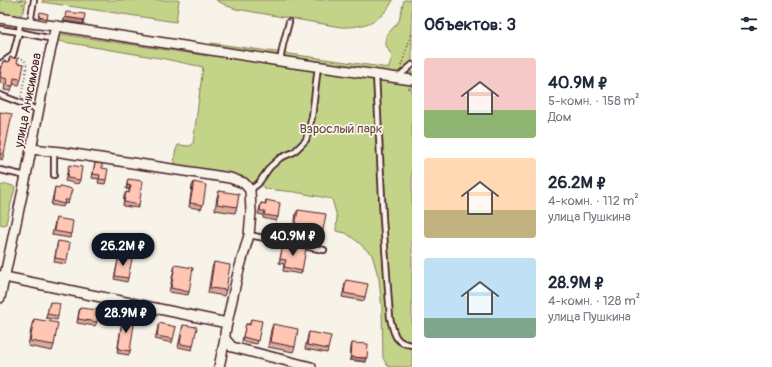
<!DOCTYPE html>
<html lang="ru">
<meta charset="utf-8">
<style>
:root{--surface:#fff;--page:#f2f2f3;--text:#1f2937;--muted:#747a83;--accent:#111827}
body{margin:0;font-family:Pangolin,sans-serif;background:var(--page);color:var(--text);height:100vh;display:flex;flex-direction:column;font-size:15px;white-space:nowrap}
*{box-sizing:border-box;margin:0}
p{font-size:13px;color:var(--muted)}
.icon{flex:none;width:22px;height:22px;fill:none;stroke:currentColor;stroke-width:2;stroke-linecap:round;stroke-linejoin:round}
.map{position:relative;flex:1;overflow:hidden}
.side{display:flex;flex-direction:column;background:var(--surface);width:360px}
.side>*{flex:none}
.price{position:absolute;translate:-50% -34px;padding:0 9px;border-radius:14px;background:var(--accent);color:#fff;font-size:13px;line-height:26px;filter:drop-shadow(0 1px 2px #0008)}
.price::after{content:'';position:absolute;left:50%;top:24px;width:12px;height:9px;margin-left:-6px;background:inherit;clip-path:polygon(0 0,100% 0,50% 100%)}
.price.current{background:#222;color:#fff}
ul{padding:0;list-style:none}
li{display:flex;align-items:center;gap:12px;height:100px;padding:0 12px}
li span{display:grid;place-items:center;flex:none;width:112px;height:80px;border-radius:4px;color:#555}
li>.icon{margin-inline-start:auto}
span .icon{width:48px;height:48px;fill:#fffc;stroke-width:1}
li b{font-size:17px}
h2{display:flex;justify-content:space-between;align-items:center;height:48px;padding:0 12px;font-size:17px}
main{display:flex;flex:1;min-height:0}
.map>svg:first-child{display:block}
.green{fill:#c3d489;stroke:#867a5a}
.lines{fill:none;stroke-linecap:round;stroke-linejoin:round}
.lane-casing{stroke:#4a1f2b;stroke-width:8}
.street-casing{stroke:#4a1f2b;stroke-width:12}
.path{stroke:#4a1f2b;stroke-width:1.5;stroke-dasharray:1 3;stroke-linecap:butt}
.lane{stroke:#f7f3e8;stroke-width:4.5}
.street{stroke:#f7f3e8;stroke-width:9}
.wall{fill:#daaa9a;stroke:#4a1f2b}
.shaded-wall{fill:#b28b7d;stroke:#4a1f2b}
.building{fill:#fec6b3;stroke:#4a1f2b}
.labels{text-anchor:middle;stroke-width:3.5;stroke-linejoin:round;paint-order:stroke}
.street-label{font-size:13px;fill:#4a1f2b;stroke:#f7f3e8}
.park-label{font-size:13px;fill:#684c42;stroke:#f7f3e8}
</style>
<main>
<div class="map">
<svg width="412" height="367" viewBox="0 0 412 367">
<rect width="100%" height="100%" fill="#f7f3e8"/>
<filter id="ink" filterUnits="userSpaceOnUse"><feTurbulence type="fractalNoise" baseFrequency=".025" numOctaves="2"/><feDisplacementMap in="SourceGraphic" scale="8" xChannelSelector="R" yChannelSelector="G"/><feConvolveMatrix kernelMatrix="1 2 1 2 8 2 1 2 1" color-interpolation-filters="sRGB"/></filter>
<g filter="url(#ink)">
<g class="green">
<path d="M0 0H26C23 21 18 17 0 14Z"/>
<path d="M43 0H179L176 22 42 2Z"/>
<path d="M216 0H393C383 21 363 28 341 27L236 9 227 6Z"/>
<path d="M404 0H412V367H390L387 365 383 358 382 309 379 279 372 255 357 241 346 233 336 231 337 217 332 199 295 192 266 189 262 186 263 181 256 180 255 182 249 183 176 165C173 159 175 151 178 145L190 146 193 144 203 67 165 59 58 41V35L61 34 208 56 211 43 389 68 392 56 391 55 386 45V36L399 21Z"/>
<path d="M7 184 13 186 15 188 7 219 6 224 4 225 0 224V186Z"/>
</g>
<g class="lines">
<g class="lane-casing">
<g id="lane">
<path d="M30 23 34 0"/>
<path d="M0 29 19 32 20 22"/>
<path d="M280 61 283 45 289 22"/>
<path d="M0 64 13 55 19 32 53 39"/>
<path d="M376 74 383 219 390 318C394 333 394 343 412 345"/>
<path d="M398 77 412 65"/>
<path d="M0 95 26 105 39 111"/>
<path d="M0 170 26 176"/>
<path d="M54 175V151"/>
<path d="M250 190 258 184 270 167 280 158 294 152 306 140 312 117 318 66"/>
<path d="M249 235 324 250"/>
</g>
</g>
<g class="street-casing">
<g id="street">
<path d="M0 18 30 23 56 26 280 61 412 80"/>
<path d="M31 149 61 152 230 178 244 183 250 190 251 212 249 235 237 277 227 323"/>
<path d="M0 276 227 323 225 333V339L232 347 311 367"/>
<path d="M0 298 26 176 47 66 56 26"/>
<path d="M219 367 225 339"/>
</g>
</g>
<g class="path">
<path d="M21 0 26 11"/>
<path d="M18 58 24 59 27 66 21 97"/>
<path d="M401 66 412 33"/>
<path d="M409 88 412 91"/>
</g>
<use href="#lane" class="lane"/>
<use href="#street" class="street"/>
</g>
<g class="wall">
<path d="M40 14 47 19 46 21 38 19Z"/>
<path d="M10 57 17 63 21 79 19 85 13 84 11 91 4 90 5 84 0 83V70L3 61 8 62Z"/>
<path d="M0 112 4 154 2 160 0 159Z"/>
<path d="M95 163 102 168 106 180 105 184 98 183 99 179 92 178 94 167Z"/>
<path d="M69 165 80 180 78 184 65 181Z"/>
<path d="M128 179 139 205 138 208 123 206 124 196 126 192 129 193V189H126Z"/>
<path d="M194 182 203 205 201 209 189 207 192 186Z"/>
<path d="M55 187 69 200 68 204 65 203 63 207 51 205Z"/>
<path d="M219 191 237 207 235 213 215 210 217 197Z"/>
<path d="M266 200 278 217 276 221 263 218V215L258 214 261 203 265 204Z"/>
<path d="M298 210 323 230 322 234 294 229 296 213Z"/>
<path d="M56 218 71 234 70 238 52 235 55 222Z"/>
<path d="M58 241 67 260 66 264 54 262 57 245Z"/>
<path d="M283 245 302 271 301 274 283 271 284 264 279 263 282 249Z"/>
<path d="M119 256 128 278 127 282 114 279 118 260Z"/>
<path d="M214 262 226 290 224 296 208 293 212 268Z"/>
<path d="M175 265 189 292 188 295 169 292 174 269Z"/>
<path d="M346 280 365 297 364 301 342 297 345 284Z"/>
<path d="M50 302 58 316 57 320 46 318Z"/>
<path d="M80 308 97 322 95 326 77 323 79 311Z"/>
<path d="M123 316 130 351 129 355 117 353 122 320Z"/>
<path d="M34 319 54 345 52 351 28 346 32 324Z"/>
<path d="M251 319 258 341 257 344 242 341 246 324H250Z"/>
<path d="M159 323 173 339 172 343 155 339Z"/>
<path d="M273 324 295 347 293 352 268 347 271 330Z"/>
<path d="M183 325 193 346 192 350 178 347 182 329Z"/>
<path d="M309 332 328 349 327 353 305 349 308 335Z"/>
<path d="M352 343 366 362 350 360 351 347Z"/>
</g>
<g class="shaded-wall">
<path d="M65 17 84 20 83 24 63 21Z"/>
<path d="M127 185 131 186 129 189H126Z"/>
<path d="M351 357 367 358 366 362 350 360Z"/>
</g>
<g class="building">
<path d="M40 12 48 14 47 19 39 17Z"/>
<path d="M66 12 85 14 84 20 65 17Z"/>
<path d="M10 57 18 59 17 63 24 64 21 79 14 78 13 86 6 85 7 79 0 77 3 61 9 62Z"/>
<path d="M0 112 12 114 4 154H0Z"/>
<path d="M95 163 102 164V168L108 169 106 180 99 179 100 175 93 174Z"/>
<path d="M69 165 82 167 80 180 67 178Z"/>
<path d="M128 179 143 181 139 205 124 202 126 192 129 193 131 186 127 185Z"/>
<path d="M194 182 206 185 203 205 190 203Z"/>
<path d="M60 186 72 189 69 200H65L64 204 53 201 55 187 59 188Z"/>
<path d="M219 191 239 194 237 207 217 204Z"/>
<path d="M266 200 280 203 278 217 264 215 265 211H260L261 203 266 204Z"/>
<path d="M298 210 326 214 323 230 295 226Z"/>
<path d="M56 218 73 221 71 234 54 231Z"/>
<path d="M58 241 70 243 67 260 55 258Z"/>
<path d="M283 245 306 249 302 271 284 267 286 260 280 259Z"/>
<path d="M119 256 132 259 128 278 115 276Z"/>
<path d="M214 262 230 265 226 290 210 288Z"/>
<path d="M175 265 193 268 189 292 171 288Z"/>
<path d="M346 280 368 284 365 297 344 293Z"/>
<path d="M50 302 60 304 58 316 47 314Z"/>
<path d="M80 308 99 310 97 322 78 319Z"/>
<path d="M123 316 135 318 130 351 118 349Z"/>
<path d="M34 319 58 323 54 345 30 341Z"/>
<path d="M251 319 262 321 258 341 243 337 246 324 250 325Z"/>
<path d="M159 323 176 327 173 339 157 336Z"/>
<path d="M273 324 298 329 295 347 270 342Z"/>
<path d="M183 325 197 327 193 346 180 344Z"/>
<path d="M309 332 331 336 328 349 307 345Z"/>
<path d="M352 343 368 344 367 358 351 357Z"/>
</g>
</g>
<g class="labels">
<g class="street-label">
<text transform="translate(27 100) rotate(-79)" y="5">улица Анисимова</text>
</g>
<g class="park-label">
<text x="341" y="133">Взрослый парк</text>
</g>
</g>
</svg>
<b class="price current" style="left:293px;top:257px">40.9M ₽</b>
<b class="price" style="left:123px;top:267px">26.2M ₽</b>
<b class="price" style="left:126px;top:334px">28.9M ₽</b>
</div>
<section class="side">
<h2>Объектов: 3<svg class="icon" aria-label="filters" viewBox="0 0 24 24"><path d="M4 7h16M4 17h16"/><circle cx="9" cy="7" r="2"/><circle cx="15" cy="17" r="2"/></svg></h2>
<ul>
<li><span style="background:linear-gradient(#f6c9c9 65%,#8fb573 0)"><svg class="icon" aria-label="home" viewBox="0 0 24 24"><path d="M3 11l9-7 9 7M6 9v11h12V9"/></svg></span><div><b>40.9M ₽</b><p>5-комн. · 158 m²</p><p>Дом</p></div></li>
<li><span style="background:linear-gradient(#ffd9b3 65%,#c2b280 0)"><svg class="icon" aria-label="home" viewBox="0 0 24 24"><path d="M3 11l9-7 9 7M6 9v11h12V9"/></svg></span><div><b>26.2M ₽</b><p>4-комн. · 112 m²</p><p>улица Пушкина</p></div></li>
<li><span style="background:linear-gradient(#bfe0f5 75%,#7fa58c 0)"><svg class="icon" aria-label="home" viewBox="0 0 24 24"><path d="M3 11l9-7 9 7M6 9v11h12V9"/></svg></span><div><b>28.9M ₽</b><p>4-комн. · 128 m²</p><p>улица Пушкина</p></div></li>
</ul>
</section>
</main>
